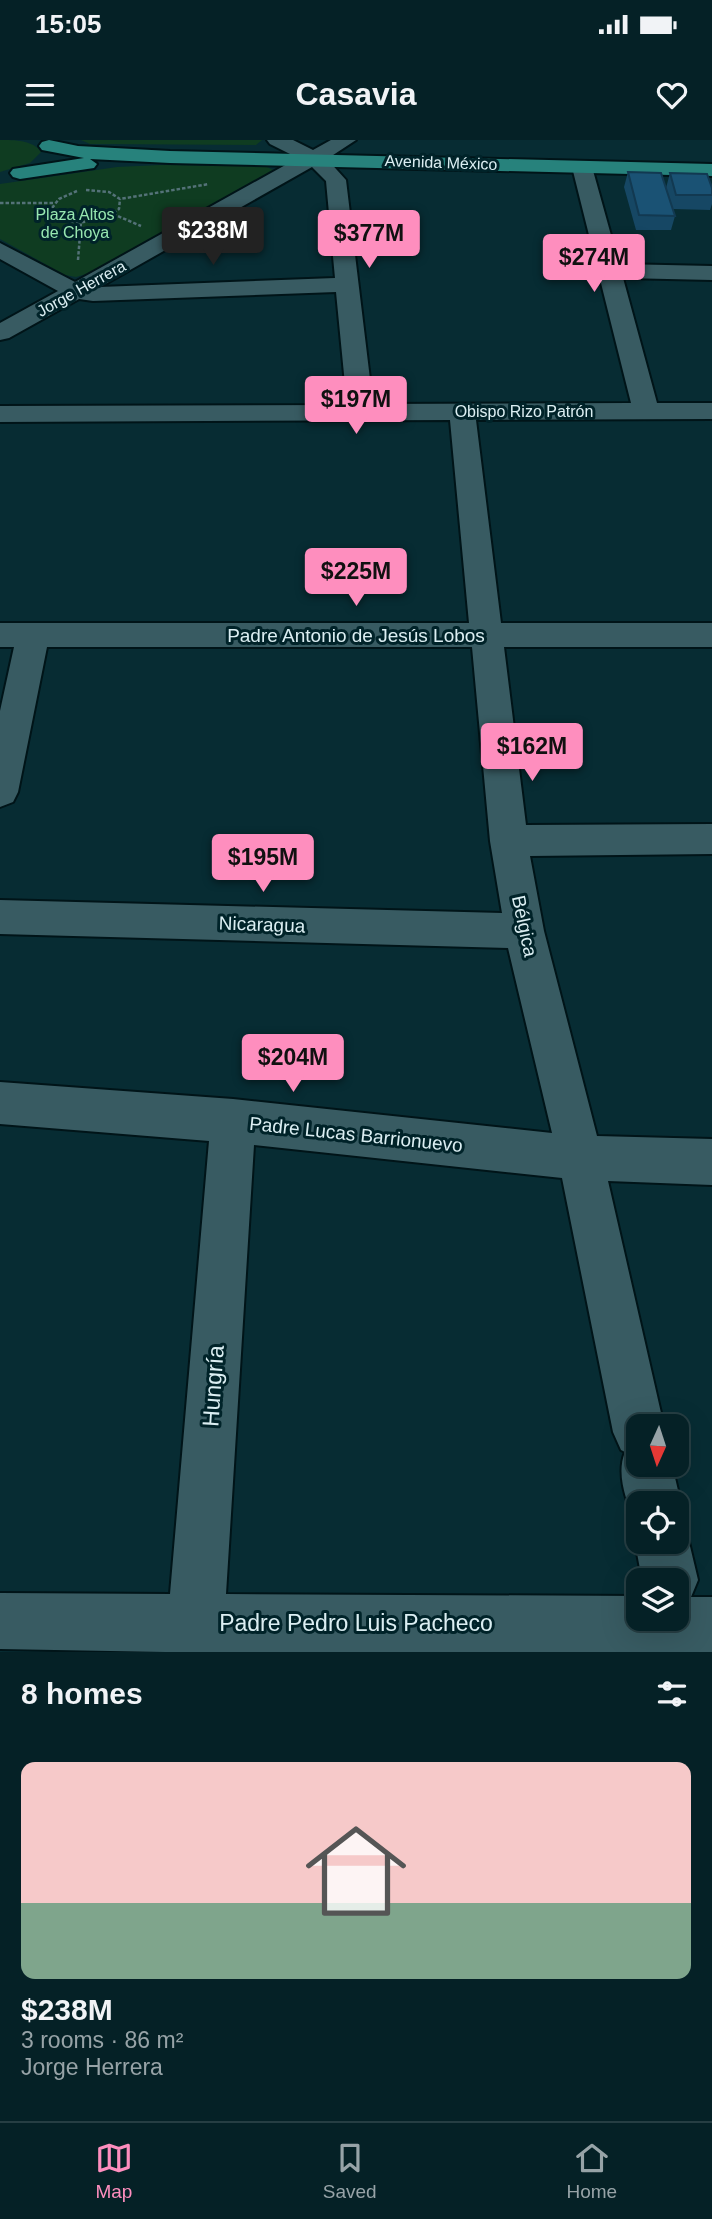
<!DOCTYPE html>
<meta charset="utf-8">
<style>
:root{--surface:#052126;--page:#0e292e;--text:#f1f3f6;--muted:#97a3a7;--line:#263e43;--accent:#fe8ebe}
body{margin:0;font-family:Arial,sans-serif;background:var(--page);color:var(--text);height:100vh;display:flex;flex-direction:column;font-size:26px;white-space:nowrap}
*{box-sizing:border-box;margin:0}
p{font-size:23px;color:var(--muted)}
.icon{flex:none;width:38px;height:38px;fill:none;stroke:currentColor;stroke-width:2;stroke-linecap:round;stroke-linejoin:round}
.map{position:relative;height:1512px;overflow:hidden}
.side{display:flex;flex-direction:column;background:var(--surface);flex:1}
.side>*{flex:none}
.needle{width:46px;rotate:183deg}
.controls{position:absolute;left:626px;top:1274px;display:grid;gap:14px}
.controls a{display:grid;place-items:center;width:63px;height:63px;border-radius:14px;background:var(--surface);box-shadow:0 7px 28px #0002,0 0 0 2px var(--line);font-size:35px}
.price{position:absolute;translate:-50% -60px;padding:0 16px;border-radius:7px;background:var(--accent);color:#111;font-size:23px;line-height:46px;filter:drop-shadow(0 2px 4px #0008)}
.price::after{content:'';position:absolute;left:50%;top:42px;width:21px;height:16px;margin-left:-10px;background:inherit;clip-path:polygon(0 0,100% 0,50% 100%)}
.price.active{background:#222;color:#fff}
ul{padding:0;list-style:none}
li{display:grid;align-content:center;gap:14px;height:371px;padding:0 21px}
li span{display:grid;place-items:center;height:217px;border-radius:14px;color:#555}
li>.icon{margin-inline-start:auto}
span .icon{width:126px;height:126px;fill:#fffc;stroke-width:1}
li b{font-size:30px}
h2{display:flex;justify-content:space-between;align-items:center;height:84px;padding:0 21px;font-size:30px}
.status{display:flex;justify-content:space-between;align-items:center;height:49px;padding:0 35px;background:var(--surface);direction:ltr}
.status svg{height:19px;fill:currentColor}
header{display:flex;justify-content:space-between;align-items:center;height:91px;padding:0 21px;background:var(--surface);font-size:32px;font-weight:800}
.menu{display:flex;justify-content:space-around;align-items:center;height:98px;border-top:2px solid var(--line);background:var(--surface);font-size:19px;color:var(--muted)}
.menu a{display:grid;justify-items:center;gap:4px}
.menu .active{color:var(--accent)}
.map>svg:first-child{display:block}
.green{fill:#0f3c21}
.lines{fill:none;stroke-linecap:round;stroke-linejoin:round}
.minor-casing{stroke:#001418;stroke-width:4}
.major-casing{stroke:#001418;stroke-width:4}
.path{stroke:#547278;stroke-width:2.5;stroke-dasharray:3.5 2;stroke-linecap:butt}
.minor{fill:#385b62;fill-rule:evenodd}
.major{fill:#27827c;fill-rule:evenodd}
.wall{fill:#164764}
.building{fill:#1a5274;stroke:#123951;stroke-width:2}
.labels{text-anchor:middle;stroke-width:6;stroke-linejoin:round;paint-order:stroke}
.far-street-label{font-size:16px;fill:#dbeef2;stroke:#002329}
.far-park-label{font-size:16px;fill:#97e7b0;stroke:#002329}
.street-label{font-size:19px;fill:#dbeef2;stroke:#002329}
.near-street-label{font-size:23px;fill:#dbeef2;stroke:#002329}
</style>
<div class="status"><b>15:05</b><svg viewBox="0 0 49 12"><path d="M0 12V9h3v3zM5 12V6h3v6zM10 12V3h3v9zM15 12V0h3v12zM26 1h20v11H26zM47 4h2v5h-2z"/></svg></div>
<header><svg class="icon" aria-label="menu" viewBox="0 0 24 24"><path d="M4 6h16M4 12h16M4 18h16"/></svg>Casavia<svg class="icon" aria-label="heart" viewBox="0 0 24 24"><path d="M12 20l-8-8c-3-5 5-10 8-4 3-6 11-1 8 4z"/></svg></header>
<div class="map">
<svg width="712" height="1512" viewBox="0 0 712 1512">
<rect width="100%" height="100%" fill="#072c33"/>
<g class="green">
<path d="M0 0C15 0 33 0 41 12L30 23 0 32Z"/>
<path d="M81 0H262L256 5 90 4Z"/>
<path d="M161 25 265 26 273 30 90 133 76 137 65 135 0 99V44L117 27Z"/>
</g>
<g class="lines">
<g class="minor-casing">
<path id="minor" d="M267 0H293L313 10 331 0H356L327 19 346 40 373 264 631 263 572 27 575 23H589L592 27 619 124 712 126V140L623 138 657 263H712V279L476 280 501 483H712V507H504L526 685 712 684V714L530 716 544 791 597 996 712 999V1045L608 1041 664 1286H639V1325H672L681 1363 677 1371V1363H639V1383L635 1382C626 1360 616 1334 625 1312L621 1310 613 1292 562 1038 254 1005 226 1454 639 1456V1479H677V1440H642L635 1402 639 1392V1402H677V1381L681 1383 689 1402 698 1440 691 1457H712V1512H165L0 1509V1453L170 1454 209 1001 0 984V942L233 959 552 993 508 808 0 794V760L502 773 490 701 472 507H47L18 652 13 662 0 667V571L14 507H0V483H469L450 280 0 282V266L347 265 336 152 93 161 79 159 9 198 0 200V183L58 151 0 119V103L75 142 298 18 270 4ZM312 27 326 41 335 138 100 147Z"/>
</g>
<g class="major-casing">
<path id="major" d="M49 0 78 6 170 11 712 24V36L170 23 90 19 97 24 94 28 20 39 13 37 10 33 13 29 84 18 42 10 39 6 42 2Z"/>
</g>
<g class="path">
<path d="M86 50 109 52 120 59 209 44"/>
<path d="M77 51 59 59 52 68C64 92 102 81 119 69L120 59"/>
<path d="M0 63H54"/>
<path d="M113 74 141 86"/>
<path d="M78 120 81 82"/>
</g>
<use href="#minor" class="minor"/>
<use href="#major" class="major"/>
</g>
<path class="wall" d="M628 32 666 48 670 33 712 48V64L710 70 673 69 675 76 671 90H636L624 47Z"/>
<g class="building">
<path d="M628 32 661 33 675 76 639 75Z"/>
<path d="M670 33 707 34 712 48V55H676Z"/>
</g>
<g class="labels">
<g class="far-street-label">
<text transform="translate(441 22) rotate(2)" y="6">Avenida México</text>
<text transform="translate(81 148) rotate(-29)" y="6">Jorge Herrera</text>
<text x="524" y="277">Obispo Rizo Patrón</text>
</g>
<g class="far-park-label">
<text x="75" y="80">Plaza Altos<tspan x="75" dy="18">de Choya</tspan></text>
</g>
<g class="street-label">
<text x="356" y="502">Padre Antonio de Jesús Lobos</text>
<text transform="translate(262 784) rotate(2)" y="7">Nicaragua</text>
<text transform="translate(525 786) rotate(78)" y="7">Bélgica</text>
<text transform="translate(356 994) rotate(6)" y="7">Padre Lucas Barrionuevo</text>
</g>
<g class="near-street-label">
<text transform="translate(213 1246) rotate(-86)" y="8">Hungría</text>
<text x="356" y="1491">Padre Pedro Luis Pacheco</text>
</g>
</g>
</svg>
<div class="controls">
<a><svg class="needle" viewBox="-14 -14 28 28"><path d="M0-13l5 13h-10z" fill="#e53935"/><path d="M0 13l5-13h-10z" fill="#97a3a7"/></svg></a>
<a><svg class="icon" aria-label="locate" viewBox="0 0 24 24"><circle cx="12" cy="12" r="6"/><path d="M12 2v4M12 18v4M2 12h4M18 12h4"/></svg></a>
<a><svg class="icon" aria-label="layers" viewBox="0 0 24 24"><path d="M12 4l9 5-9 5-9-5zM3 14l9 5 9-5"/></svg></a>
</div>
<b class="price active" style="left:213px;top:127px">$238M</b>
<b class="price" style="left:369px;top:130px">$377M</b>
<b class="price" style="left:594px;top:154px">$274M</b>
<b class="price" style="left:356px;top:296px">$197M</b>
<b class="price" style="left:356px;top:468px">$225M</b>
<b class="price" style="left:532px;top:643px">$162M</b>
<b class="price" style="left:263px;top:754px">$195M</b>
<b class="price" style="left:293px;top:954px">$204M</b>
</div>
<section class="side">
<h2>8 homes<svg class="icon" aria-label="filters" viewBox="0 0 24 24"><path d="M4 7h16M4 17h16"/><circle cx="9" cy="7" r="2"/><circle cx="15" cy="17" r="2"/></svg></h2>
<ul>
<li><span style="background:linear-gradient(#f6c9c9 65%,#7fa58c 0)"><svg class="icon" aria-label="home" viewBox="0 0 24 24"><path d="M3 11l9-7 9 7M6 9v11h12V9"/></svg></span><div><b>$238M</b><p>3 rooms · 86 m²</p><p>Jorge Herrera</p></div></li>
</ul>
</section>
<nav class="menu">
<a class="active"><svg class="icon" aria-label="map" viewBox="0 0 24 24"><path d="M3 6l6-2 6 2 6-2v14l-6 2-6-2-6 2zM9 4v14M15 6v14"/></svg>Map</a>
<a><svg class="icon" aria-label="saved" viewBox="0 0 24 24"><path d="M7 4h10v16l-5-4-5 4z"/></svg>Saved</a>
<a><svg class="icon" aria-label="home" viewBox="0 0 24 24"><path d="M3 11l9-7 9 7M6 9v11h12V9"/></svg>Home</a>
</nav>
